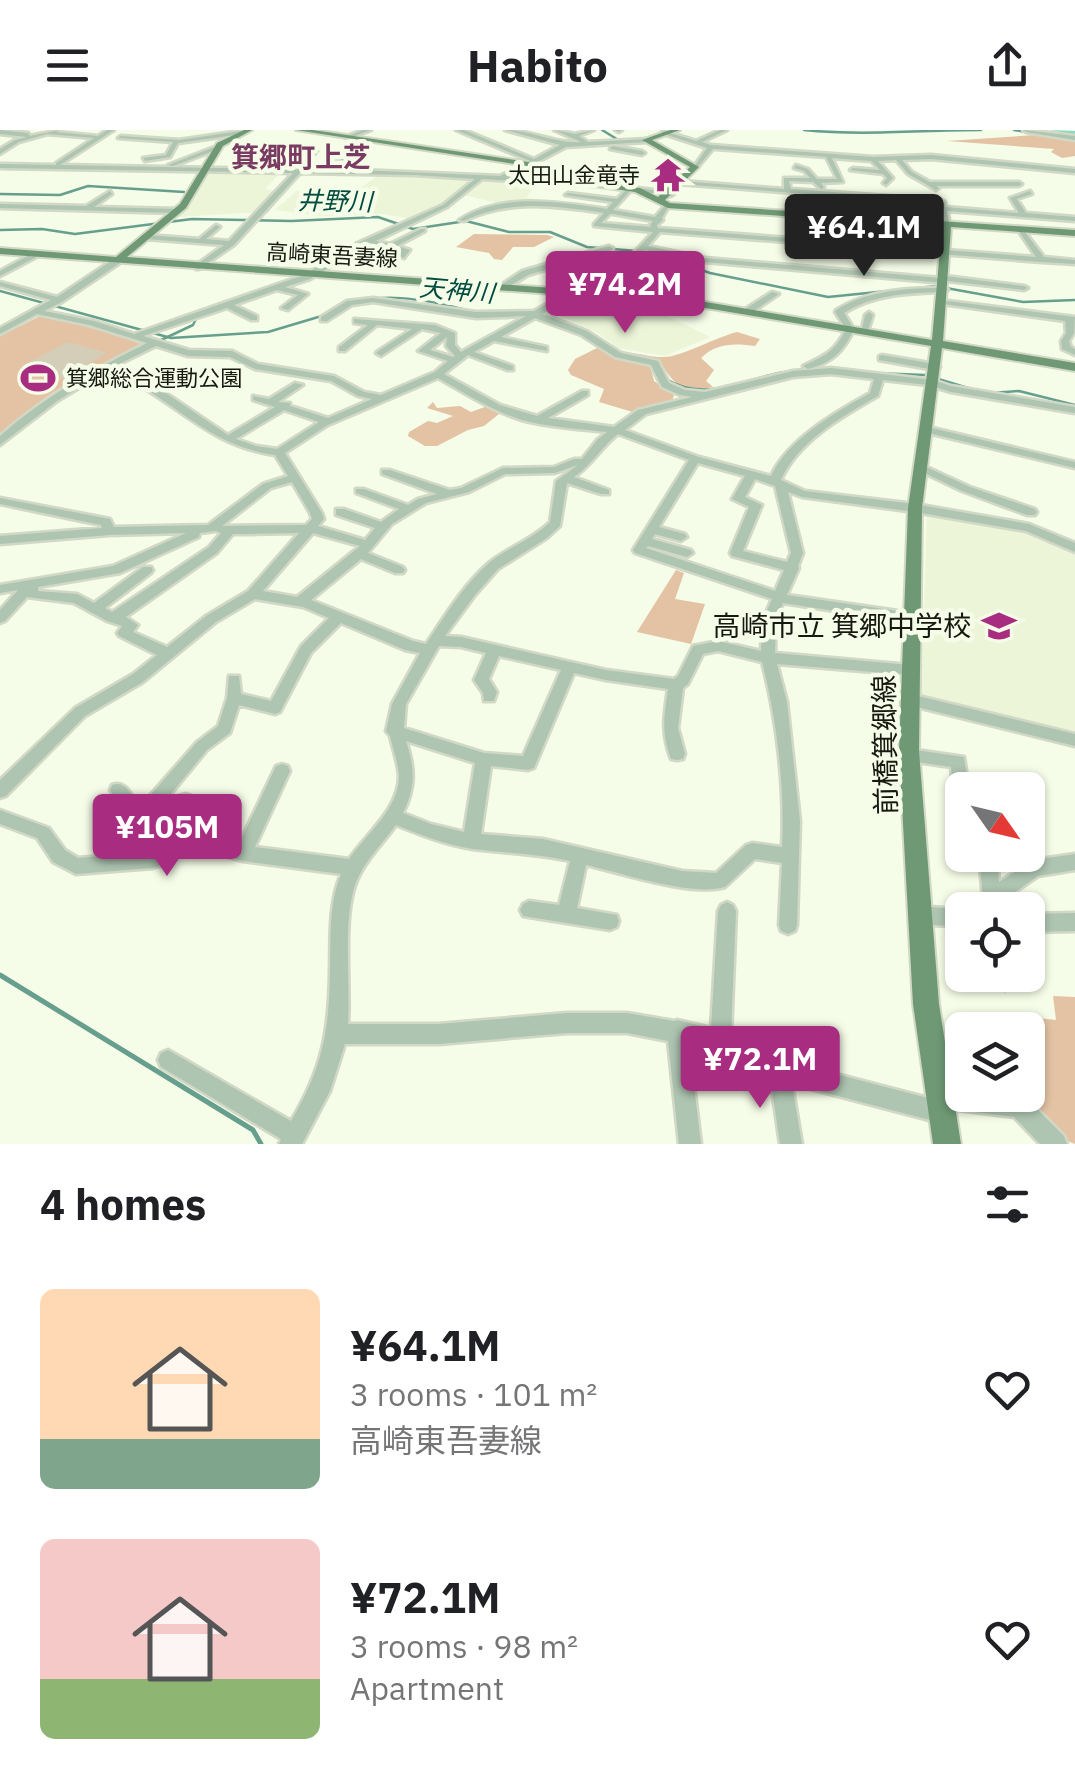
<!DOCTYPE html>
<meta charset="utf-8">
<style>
:root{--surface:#fff;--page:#f6f6f6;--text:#202124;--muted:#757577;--accent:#a82c80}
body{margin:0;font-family:"IBM Plex Sans","Noto Sans JP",sans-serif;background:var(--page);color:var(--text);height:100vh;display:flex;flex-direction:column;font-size:38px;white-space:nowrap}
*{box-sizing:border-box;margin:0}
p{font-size:32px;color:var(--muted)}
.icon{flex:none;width:55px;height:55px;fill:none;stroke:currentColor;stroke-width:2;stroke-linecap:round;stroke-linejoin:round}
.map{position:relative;height:1014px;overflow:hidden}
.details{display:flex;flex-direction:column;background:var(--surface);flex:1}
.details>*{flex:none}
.needle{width:65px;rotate:124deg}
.controls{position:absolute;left:945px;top:642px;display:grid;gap:20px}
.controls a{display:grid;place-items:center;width:100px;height:100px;border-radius:15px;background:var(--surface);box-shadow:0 2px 8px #0004;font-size:50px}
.price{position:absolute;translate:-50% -85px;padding:0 22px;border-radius:10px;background:var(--accent);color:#fff;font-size:32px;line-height:65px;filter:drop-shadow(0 2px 5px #0008)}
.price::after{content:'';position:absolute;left:50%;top:60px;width:30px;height:22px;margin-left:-15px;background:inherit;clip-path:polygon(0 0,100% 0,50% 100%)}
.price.active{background:#222;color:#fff}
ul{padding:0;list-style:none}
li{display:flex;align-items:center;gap:30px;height:250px;padding:0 40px}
li span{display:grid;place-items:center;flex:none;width:280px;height:200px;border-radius:15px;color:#555}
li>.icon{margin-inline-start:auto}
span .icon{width:120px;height:120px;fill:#fffc;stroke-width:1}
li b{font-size:42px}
h2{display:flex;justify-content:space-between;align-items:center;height:120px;padding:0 40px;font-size:42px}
header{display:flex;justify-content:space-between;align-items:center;height:130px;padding:0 40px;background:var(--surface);font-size:45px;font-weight:800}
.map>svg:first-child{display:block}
.built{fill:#ecf5d8}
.green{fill:#e3c3a4}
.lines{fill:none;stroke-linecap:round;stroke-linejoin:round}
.stream-far1{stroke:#679f8e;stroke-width:2.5}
.stream{stroke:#679f8e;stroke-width:5}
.river{fill:#89d9c4;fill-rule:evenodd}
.building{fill:#d4ceb9}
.minor-casing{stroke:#d1d8c5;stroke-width:5}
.major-casing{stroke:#d1d8c5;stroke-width:4}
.minor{fill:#aec5b1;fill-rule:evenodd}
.major{fill:#6e9974;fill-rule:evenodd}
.labels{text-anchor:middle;stroke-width:9;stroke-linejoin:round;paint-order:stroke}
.far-poi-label{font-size:22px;fill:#171911;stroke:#f5fce7;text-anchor:end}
.far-street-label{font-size:22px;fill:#171911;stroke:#f5fce7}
.far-water-label{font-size:25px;font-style:italic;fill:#024c3f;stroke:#f5fce7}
.far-quarter-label{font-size:28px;font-weight:bold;fill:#7a3b62;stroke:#f5fce7}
.poi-label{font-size:28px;fill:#171911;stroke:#f5fce7;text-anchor:end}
.street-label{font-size:28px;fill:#171911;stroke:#f5fce7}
</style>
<header><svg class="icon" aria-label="menu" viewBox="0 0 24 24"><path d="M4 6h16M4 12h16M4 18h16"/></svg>Habito<svg class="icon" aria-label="share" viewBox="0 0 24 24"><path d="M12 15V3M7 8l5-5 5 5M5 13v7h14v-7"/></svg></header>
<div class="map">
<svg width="1075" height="1014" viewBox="0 0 1075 1014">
<rect width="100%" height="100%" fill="#f5fce7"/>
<g class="built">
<path d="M216 41 281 42 265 59 278 61 261 82 176 87 191 73 209 43Z"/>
<path d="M380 44 478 48 438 77 411 89 384 84 323 86 275 80 297 61 358 60Z"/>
<path d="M482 48 537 52 526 68 551 71 547 76 501 74 464 65Z"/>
<path d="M574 164 650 169 648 172H654L651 178 710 207 665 226 618 218 598 203 546 180Z"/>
<path d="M927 382 1030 401 1075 422V607L921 569Z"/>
</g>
<g class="green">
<path d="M1035 5 1075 8V26L1062 28 1051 22 1054 19 947 11Z"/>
<path d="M474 104 547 105 554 107 534 117H513L502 130 494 129 489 123 456 117Z"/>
<path d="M40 186 87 195 144 215C90 239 42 264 0 305V206Z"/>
<path d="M737 202 760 209 755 216C734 213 716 213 701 228L714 240 706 251 713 257C681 264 675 255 660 232L624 223C638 222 652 228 665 227 680 227 717 207 737 202Z"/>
<path d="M597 218 650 235 654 251 674 265 672 271 636 283 599 272 604 259 571 245 568 240 575 229Z"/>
<path d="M433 272 437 278 460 276 471 282 493 274 504 280 484 296 468 300 437 316H425L408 306 409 302 428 291 437 293 453 286 427 278Z"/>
<path d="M676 440 684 443 675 469 705 474 691 514 637 502Z"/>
<path d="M1053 866 1075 867V1014L1057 1007 1018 968 1017 965H1028V900H994L988 883 1056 890Z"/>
</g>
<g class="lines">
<g class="stream-far1">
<path d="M602 0 620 11"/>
<path d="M804 0C863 6 922 0 981 0"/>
<path d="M1014 0 1027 2"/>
<path d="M354 7 371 0"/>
<path d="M302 39 318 21"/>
<path d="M0 64 60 65 88 56 184 62"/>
<path d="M267 81 290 54"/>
<path d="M0 100 42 99 75 104 192 89 292 91 378 87 413 99 466 91 509 102H550L587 117 650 122 710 143 828 167 937 156"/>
<path d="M946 158 1023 172 1075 170"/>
<path d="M0 161 171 208 268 202 325 185"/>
<path d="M333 180C375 159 426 169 470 181"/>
<path d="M504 182 534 181 585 201"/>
<path d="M159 211 193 195 196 189"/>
<path d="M874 243 925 245 978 261"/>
<path d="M666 249C703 272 741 251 779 243 803 238 827 238 850 240"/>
<path d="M992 263 1019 261 1075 275"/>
</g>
<path class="stream" d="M0 845 253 1000 261 1014"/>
<path class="river" d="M1050 0 1075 1V5Z"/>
</g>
<path class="building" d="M68 212 107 223 62 249 21 236Z"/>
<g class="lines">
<g class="minor-casing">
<g id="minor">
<path d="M0 0 28 3 30 6 60 0 56 2 98 6 107 0H114L60 35 326 40 337 28 363 30 358 40 500 46 530 31 456 0H464L534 29 560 15 505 0C531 0 555 14 581 12L554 0 575 4 594 0 579 6 588 12 648 9 646 12 566 17 509 47 579 51V49L605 34H609V36L583 51 596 53 594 56 482 49 447 77 376 111 390 114 421 99H425V101L397 116 410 120 404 128 397 126 401 121 370 113 310 149 285 157 308 164 288 180 281 178 298 165 277 160 234 175 257 186V190H251L227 178 143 206 189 220 232 221 258 234 334 246 364 262 381 265 435 242 448 231 418 221 441 203 422 199 381 226 376 223 378 221 412 199 377 195 345 221H339V217L368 195 354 193V189L435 195 455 203V215L461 222 526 186 476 188 373 172 352 175 327 191H321V187L347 171 373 168 476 182 534 181 628 129 653 102 594 96V94L604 83C556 76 508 69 464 91L459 90C501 62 559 72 607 79L613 72 565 65 568 63 617 69 629 57 632 59 613 80 655 87 666 74H670L662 88 663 90 657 95 658 98 1036 127 1018 100 1022 98 1044 127 1075 130V134L1042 132 660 102 648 116 705 128 941 148 945 146 1024 156 1028 158 1024 160 948 151 944 153 705 132 645 120 634 133 542 184 587 201 621 223 658 231 669 253 685 260 705 262 793 241 831 238 933 250 951 256 1075 277V283L951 262 928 255 883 250 878 266C843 286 798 311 781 350L805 361 915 374 1029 394 1075 413V422L1026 401 915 382 802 367 788 362 803 423 798 436 799 438 787 465 912 483 919 488 912 493 783 473 776 492 775 523 910 535 915 536 917 540 915 544 910 545 777 534 787 572 800 691 797 795 795 801 788 804 781 801 779 795 782 733 755 729 725 757C692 767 622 743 586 735L577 778 617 785 619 791 617 797 610 800 523 786 520 780 523 774 529 771 559 775 570 731C538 724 506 723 473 719 446 715 421 705 396 695 384 712 368 727 359 746 341 780 351 853 348 894H439L567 883H627L674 891 677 890 711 898 718 781 721 775 727 772 733 775 736 781 731 904 782 930 928 968 930 959 938 956 962 959V965L1019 966 1027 969 1064 1006 1067 1014H1040L1014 987 951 979 949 990 941 993 792 954 802 1014H780L770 946 719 920 689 914 701 1014H679L668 911 627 903H567L439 914H345L330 961 302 1014H279L281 1009 161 937 158 930 161 923 168 920 291 991C322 939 329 903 330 843 331 810 328 776 341 744L243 731 175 712 159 736 153 738 76 744 53 732 37 708 0 694V680L49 698 65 720 78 728 148 722 165 698 171 695 239 714 276 636 282 634 288 636 290 641 255 717 349 729C366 704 399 679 399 646 398 632 393 619 390 606L386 601 392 574 420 523 405 520 341 493 311 523 280 582 275 584 239 575 230 603 207 620 166 670 186 664 192 666 194 671 192 676 170 684H131L125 682 110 660 112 655C124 651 129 661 135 670H146L197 612 218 596 227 568 229 546H239L241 564 271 571 301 516 329 488 303 477 255 469 216 492 143 552 85 586 6 666 0 668V650L75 578 133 544 157 525 119 506 117 503 122 496 107 491 74 473 27 467 5 491 0 493V480L18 460 0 463V455L113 436 186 403 109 405 0 414V406L102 398 101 395 0 374V368L110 389 114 397 208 395 263 354 288 346 275 325C203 315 172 265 108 240L57 271 0 315V306C45 266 95 239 147 213L89 195 37 184 0 204V198L51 170 0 156V152L57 167 114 129H120V133L62 172 44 181 94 191 134 204 304 145 353 115 443 75 475 49 416 45 300 43 234 115 199 139H196V135L224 115 146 109 142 107 146 105 199 109 216 95 220 97 206 109 229 111 293 43 0 38V34L56 35V33L94 8 47 4 19 12 0 24V19L15 10 27 7 0 4ZM339 32 357 33 352 40H332ZM610 84H613L653 91 650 95 651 97 601 93ZM535 188 581 205 615 227 651 235 662 257 680 265 692 267 638 280 614 297 548 288 588 265V261H582L537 286 500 275 444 244 468 225 507 240H513V236L474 222 494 211 547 221V217L501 207ZM447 207 446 216 455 226 453 227 430 220ZM156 216 188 226 230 227 255 239 331 251 358 266 372 269 328 288 290 276V273L278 272 303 255 295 253 269 269 253 266V270L275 277 228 305 154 255 115 236ZM831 244 874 249 870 263C836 282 788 309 771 346L699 327 625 300 646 284 793 247ZM438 248C465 263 492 281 522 290 548 297 579 299 607 302L597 310 582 329H574L554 337 503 338 461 358 450 360 390 340H382V344L437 364 418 369 408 375 364 359H356V363L399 379 381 392 344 379H336V385L375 398 365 410 318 396 324 389 322 383 285 323 328 295ZM284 280 319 292 277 319 256 316 236 309ZM618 304 689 330 633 420 635 423 772 469 762 492 761 521 718 511 693 516 678 546 674 549 606 540 461 507 445 506 475 465 498 439 547 408 560 396 567 353 601 364H609V360L574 347C592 335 601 317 618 304ZM698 333 745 346 732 369 749 377 730 423 732 426 784 440 775 461 646 418 648 416 687 427 693 423 691 420 652 409 655 404 681 411 687 407 685 404 659 397ZM578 335 556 351 550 392C533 409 509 417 490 432 464 454 445 486 426 514L413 511 311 470 361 429 395 443H403L405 440 403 437 368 423 392 394 426 373 469 362 505 344 555 343ZM755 349 775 356 791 423 787 432 743 421 762 375 745 367ZM292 352 310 383 312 389 306 395 222 396 271 358ZM216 401 221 403 209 417 112 482 105 478 151 443 153 440 151 437H143L94 473 77 464 38 461V457L120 443 199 407 200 403ZM299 403 248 461 206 486 167 517 133 502 138 495 126 487 217 423 233 404ZM313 403 360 416 297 467 263 461ZM439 516 461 517 486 523 474 550 483 563 484 571H494L497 562 489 549 499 526 561 540 523 626 484 623 404 598 406 574ZM718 521 762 532C777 590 785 657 782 717L752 713 746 715 716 743 682 741 543 709 481 704 491 636 528 640 534 638 574 543 606 550 668 559C664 587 661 602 671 629L677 630 683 629 685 624 678 598 683 558 688 554 703 524ZM406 611 475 633 464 702 431 694 403 683C416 657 415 638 406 611Z"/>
<path d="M363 0H371L350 8 345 7Z"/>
<path d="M615 0H622L619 2Z"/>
<path d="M720 0H727L702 12 711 15 873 27 931 25 1075 39V43L931 29 902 30 912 42 930 52H1019L1022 54 1019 56H937L939 58 936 60 908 44 896 30 878 31 893 48 886 55 883 53 887 48 883 44 850 40 853 38 880 40 871 31 832 28 843 52 821 53 824 57 821 59 813 52 789 51 791 59 942 70 945 72 946 77 1019 83 1010 68 1030 61 1032 64 1017 69 1026 83 1075 87V91L947 81 950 95 947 97 944 95 939 74 679 54 681 51 784 59V48H810L804 41 794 38 796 35 808 39 817 49H837L826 27 716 19H713L697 38H693L707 18 661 3 664 1 696 11Z"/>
<path d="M1023 0 1075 6V10L1026 2Z"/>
<path d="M241 1 243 4 178 13 170 27 145 31 143 28 166 25 173 12 118 8 121 6 179 10Z"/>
<path d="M217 16 219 19 173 36 168 35Z"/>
<path d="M612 16 642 21 645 23 642 25 610 19Z"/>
<path d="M637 58 671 62 674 64 671 66 635 61Z"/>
<path d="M110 61 112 64 94 77 177 79 180 81 177 83 0 78V74L86 76Z"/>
<path d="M609 116 613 118 612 120 528 145 508 157 501 155 522 141Z"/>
<path d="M35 122 42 124 0 146V141Z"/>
<path d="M931 158H944L948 160 944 162C909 163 874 164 844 183L854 199C844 221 832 233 808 239L803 236C825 225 834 223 846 199L835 182 836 180C865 162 897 159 931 158Z"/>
<path d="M772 162 779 164 751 183H745V179Z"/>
<path d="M940 170 1075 187 1074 203 1069 211 1071 217 1075 219V225L1062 219 1061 211 1066 203 1065 191 943 174H940Z"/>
<path d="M869 182 873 185 868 201 861 203 865 185Z"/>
<path d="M882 225 935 234 940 237 935 240 879 230V226Z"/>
<path d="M928 297 1075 332V338L924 302V298Z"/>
<path d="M922 335 970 357 1035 379 1037 382 1035 385H1027L962 361 918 340V336Z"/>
<path d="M910 564 1075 604V616L905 574 903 570 905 566Z"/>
<path d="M909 619 964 627 969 660H962V681L956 679 954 674 951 637 903 630 901 625 903 620Z"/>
<path d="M1075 724V740L1038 746 1001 772 1002 780H984L979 725H997L999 752 1034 730Z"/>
<path d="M921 776 964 780 962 797 921 794 915 791 912 785 915 779Z"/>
<path d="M1075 783V801L1028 802V784Z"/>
<path d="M994 845H1014L1015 850 1012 857 1005 860 998 857Z"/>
</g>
</g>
<g class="major-casing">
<path id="major" d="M244 0H252L223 16 186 78 127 127 676 167 932 210 942 97 668 78 635 62 594 56 534 37 296 0H313L535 33 595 52 640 58 658 67 690 37 642 10 670 0H680L652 10 699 37 665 70 670 73 1075 100V106L951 97 943 211 1075 233V241L942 218 922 378 919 621 939 874 961 1014H933L913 874 899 621 908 378 931 216 676 173 0 124V118L116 127 180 74 217 13Z"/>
</g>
<use href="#minor" class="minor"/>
<use href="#major" class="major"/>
</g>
<defs>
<g id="temple-bare" transform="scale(2.7)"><path d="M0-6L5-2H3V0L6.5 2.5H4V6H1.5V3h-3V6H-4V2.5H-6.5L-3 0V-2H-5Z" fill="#a82c80" stroke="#f5fce7" stroke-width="2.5" paint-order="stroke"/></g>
<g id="stadium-bare" transform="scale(2.7)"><path d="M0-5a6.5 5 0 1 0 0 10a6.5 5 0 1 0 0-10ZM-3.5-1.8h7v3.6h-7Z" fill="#a82c80" stroke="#f5fce7" stroke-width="2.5" paint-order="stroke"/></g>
<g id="school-bare" transform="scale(2.7)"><path d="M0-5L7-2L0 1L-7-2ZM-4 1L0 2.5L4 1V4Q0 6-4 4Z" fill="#a82c80" stroke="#f5fce7" stroke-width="2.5" paint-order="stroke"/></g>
</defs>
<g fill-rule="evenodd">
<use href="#temple-bare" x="668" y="45"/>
<use href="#stadium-bare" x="38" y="248"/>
<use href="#school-bare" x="999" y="496"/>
</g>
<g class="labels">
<g class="far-poi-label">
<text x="640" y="53">太田山金竜寺</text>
<text x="66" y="256" text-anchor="start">箕郷総合運動公園</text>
</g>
<g class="far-street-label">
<text transform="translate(332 125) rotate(3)" y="8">高崎東吾妻線</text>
</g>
<g class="far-water-label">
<text transform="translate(335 71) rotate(1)" y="9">井野川</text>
<text transform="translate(457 160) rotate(5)" y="9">天神川</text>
</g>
<g class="far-quarter-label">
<text x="301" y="37">箕郷町上芝</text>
</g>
<g class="poi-label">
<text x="971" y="506">高崎市立 箕郷中学校</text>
</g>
<g class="street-label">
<text transform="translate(885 615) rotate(-91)" y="10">前橋箕郷線</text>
</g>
</g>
</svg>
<div class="controls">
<a><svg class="needle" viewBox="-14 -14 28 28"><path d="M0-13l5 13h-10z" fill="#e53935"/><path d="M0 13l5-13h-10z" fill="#757577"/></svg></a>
<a><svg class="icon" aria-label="locate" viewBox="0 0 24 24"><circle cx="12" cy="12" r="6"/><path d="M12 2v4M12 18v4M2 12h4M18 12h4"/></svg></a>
<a><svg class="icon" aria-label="layers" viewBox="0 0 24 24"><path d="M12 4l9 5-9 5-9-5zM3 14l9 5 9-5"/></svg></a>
</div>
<b class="price active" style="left:864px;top:149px">¥64.1M</b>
<b class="price" style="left:625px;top:206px">¥74.2M</b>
<b class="price" style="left:167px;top:749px">¥105M</b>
<b class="price" style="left:760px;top:981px">¥72.1M</b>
</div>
<section class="details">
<h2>4 homes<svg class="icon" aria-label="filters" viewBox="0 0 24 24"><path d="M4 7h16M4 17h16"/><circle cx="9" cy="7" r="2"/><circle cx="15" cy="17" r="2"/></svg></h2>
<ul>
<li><span style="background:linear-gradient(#ffd9b3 75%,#7fa58c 0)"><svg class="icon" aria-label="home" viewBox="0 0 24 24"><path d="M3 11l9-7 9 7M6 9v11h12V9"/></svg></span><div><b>¥64.1M</b><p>3 rooms · 101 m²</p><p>高崎東吾妻線</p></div><svg class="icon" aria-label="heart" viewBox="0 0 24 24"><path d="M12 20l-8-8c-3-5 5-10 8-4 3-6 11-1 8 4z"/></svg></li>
<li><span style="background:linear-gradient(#f6c9c9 70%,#8fb573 0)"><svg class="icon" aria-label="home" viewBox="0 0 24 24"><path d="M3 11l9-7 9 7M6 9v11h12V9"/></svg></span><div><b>¥72.1M</b><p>3 rooms · 98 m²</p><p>Apartment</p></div><svg class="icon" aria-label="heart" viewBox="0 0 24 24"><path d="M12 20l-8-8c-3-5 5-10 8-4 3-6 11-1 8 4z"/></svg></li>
</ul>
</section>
